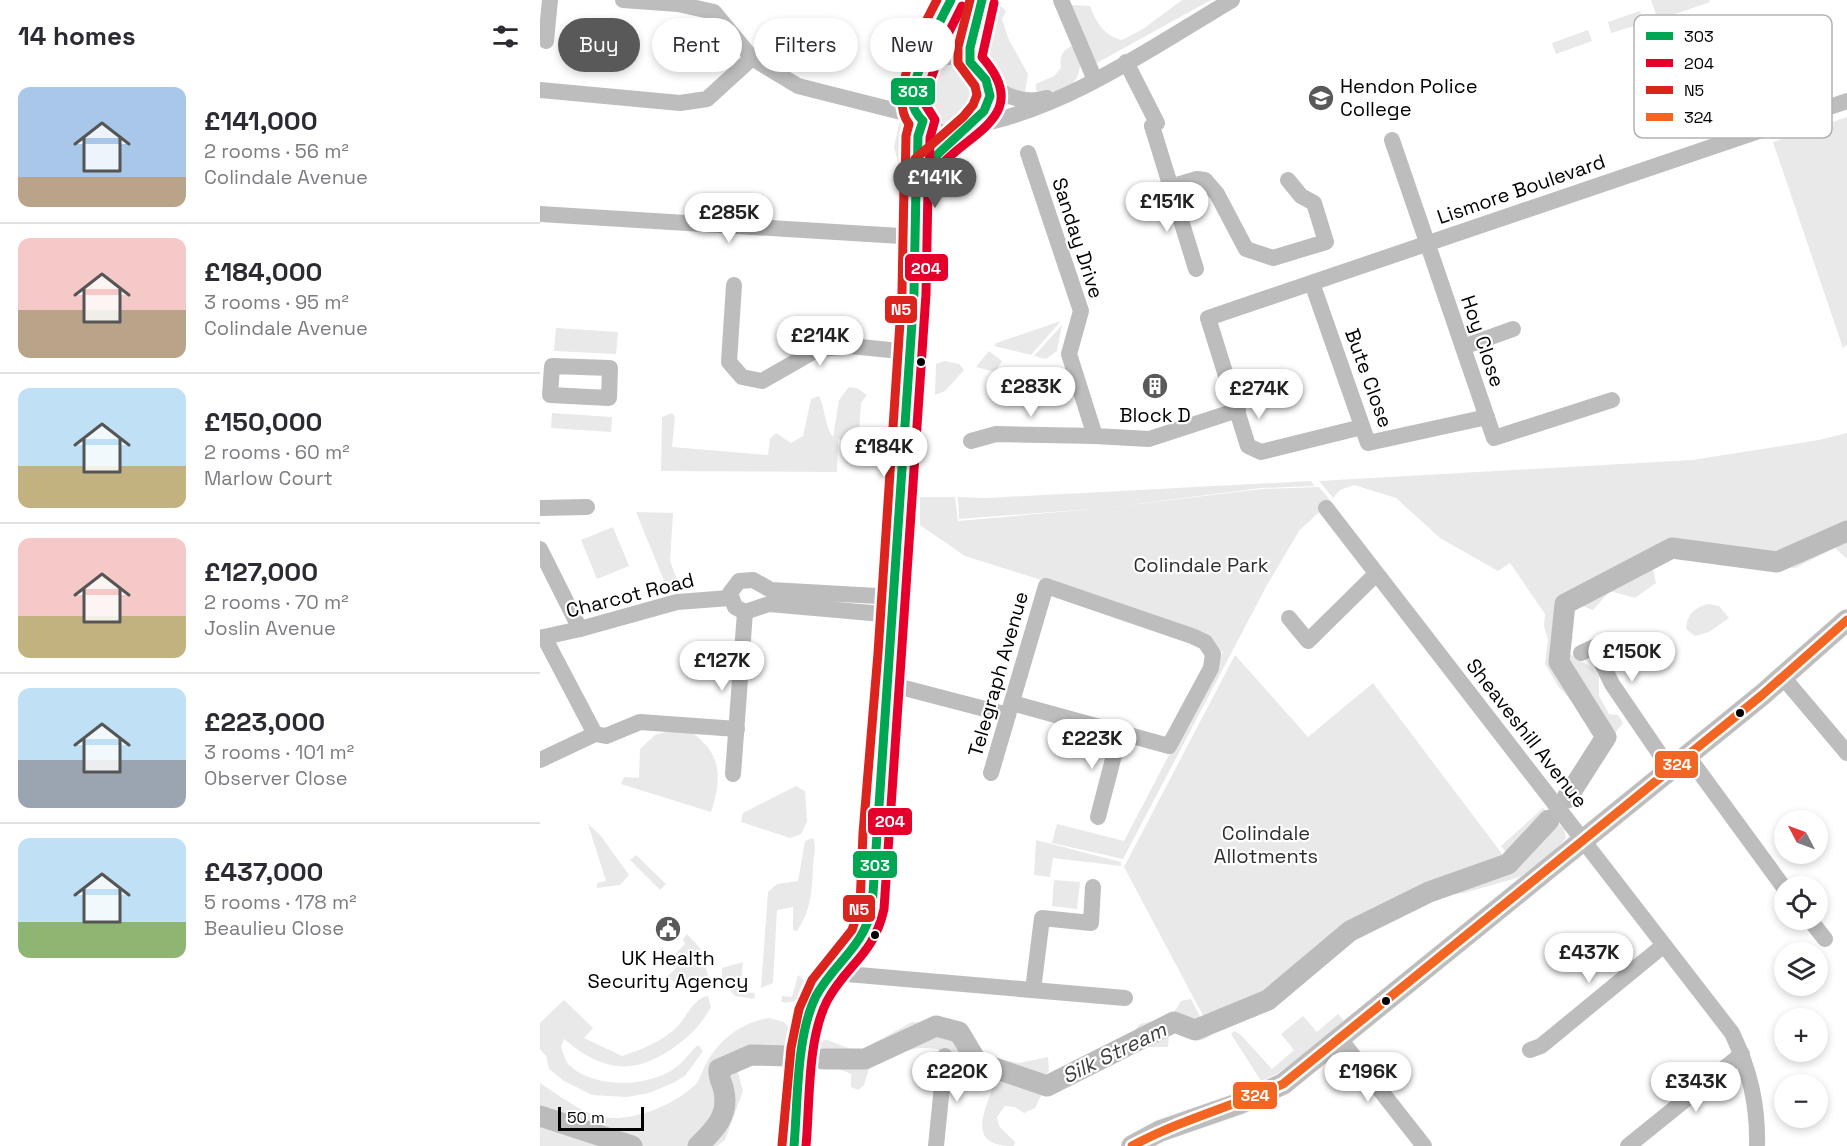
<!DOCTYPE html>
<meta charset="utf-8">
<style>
:root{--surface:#fff;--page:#f7f7f7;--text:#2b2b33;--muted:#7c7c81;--line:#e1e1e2;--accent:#595959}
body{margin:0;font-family:"Space Grotesk",sans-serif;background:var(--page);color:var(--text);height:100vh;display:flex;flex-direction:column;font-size:22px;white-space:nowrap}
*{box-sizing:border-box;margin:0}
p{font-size:20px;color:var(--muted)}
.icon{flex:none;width:33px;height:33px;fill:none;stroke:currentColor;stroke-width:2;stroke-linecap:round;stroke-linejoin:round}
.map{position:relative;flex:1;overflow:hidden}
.panel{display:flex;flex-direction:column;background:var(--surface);width:540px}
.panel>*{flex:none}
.top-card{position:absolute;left:18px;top:18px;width:570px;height:54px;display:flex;gap:12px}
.needle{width:39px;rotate:311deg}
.tools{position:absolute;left:1234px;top:810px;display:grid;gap:12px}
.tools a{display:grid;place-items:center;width:54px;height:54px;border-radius:50%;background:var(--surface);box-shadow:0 3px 9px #0003;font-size:30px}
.scale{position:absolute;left:18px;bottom:15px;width:86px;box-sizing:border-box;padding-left:6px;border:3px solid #000;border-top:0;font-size:16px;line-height:21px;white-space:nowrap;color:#000;-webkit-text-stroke:4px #fff;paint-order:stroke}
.price{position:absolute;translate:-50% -51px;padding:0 14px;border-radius:21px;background:#fff;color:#222;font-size:20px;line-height:39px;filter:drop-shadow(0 2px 3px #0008)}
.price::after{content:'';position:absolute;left:50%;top:36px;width:18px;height:14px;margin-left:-9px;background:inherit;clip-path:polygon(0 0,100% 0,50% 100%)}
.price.active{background:var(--accent);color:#fff}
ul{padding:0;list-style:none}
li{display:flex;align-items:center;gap:18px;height:150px;padding:0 18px}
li+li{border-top:2px solid var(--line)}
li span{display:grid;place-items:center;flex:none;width:168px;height:120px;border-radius:12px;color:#555}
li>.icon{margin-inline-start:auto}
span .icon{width:72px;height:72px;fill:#fffc;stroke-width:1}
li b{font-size:26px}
h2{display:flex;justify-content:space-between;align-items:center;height:72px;padding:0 18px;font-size:26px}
.tag{padding:0 21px;border-radius:27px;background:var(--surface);box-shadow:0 3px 9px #0003;font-size:21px;line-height:54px}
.tag.active{background:var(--accent);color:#fff}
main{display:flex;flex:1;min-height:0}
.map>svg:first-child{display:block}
.green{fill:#e9e9e9}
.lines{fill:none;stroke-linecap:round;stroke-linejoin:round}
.river{stroke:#bbb;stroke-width:21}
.major-casing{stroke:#dbdbdb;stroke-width:22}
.minor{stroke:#bdbdbd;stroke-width:16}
.major{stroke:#bdbdbd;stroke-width:21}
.bus-1-casing{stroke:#fff;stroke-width:14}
.bus-2-casing{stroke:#fff;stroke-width:14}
.bus-3-casing{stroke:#fff;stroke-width:14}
.bus-4-casing{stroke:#fff;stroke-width:14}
.bus-1{stroke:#00a651;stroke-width:9}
.bus-2{stroke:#e4002b;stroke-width:9}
.bus-3{stroke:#dc241f;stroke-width:9}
.bus-4{stroke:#f26522;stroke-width:9}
.bus-dot{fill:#000;stroke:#fff;stroke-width:2}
.labels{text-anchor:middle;stroke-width:4.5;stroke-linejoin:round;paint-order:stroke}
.poi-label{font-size:20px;fill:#000;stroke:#fff}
.street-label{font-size:20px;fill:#000;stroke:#fff}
.park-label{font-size:20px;fill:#2e2e2e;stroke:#fff}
.water-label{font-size:21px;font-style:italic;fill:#3f3f3f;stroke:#fff}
.key{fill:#fff;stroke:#b2b2b2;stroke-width:1.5}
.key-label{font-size:16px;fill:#000}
.line-badge{stroke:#fff;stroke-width:2}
.badge-label{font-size:16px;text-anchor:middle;font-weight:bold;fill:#fff}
</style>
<main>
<section class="panel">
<h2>14 homes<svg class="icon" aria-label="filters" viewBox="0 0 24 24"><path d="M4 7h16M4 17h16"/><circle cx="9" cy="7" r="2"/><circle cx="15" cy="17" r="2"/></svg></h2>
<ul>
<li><span style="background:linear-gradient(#a9c7e8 75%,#b9a48a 0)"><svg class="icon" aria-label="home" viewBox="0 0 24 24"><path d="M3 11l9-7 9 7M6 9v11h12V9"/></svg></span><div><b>£141,000</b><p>2 rooms · 56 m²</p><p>Colindale Avenue</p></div></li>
<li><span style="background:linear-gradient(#f6c9c9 60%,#b9a48a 0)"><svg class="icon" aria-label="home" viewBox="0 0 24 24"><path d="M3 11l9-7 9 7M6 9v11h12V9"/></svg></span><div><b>£184,000</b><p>3 rooms · 95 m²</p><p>Colindale Avenue</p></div></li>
<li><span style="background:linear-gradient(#bfe0f5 65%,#c2b280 0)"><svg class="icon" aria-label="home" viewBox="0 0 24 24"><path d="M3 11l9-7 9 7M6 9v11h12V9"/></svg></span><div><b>£150,000</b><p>2 rooms · 60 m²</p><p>Marlow Court</p></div></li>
<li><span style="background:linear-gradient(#f6c9c9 65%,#c2b280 0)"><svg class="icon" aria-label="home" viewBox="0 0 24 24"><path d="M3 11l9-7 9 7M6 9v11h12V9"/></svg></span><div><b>£127,000</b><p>2 rooms · 70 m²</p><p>Joslin Avenue</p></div></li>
<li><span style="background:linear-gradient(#bfe0f5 60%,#9aa5b1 0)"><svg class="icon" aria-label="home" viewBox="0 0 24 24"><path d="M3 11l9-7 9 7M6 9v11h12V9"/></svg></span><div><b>£223,000</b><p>3 rooms · 101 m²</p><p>Observer Close</p></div></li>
<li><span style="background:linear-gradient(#bfe0f5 70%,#8fb573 0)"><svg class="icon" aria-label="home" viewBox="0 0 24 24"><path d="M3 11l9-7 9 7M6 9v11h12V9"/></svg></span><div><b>£437,000</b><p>5 rooms · 178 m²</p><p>Beaulieu Close</p></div></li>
</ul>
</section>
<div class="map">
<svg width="1307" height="1146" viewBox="0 0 1307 1146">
<rect width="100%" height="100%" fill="#fff"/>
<g class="green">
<path d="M417 0H434L419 48 392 49Z"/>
<path d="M451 0H455L466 11 462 19 469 40 488 74 485 92C453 92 445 70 433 44Z"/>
<path d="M642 0H671L555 64 529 7 533 5 550 6C556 22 564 36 582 40L603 29Z"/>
<path d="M1111 0H1169L1170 2 1118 20Z"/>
<path d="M1100 11 1104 23 1071 33 1068 22Z"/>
<path d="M1048 30 1052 41 1016 54 1012 43Z"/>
<path d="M531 46 539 51C544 84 530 89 501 94L496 90V84L514 76 521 68C520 56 521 52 531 46Z"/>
<circle cx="410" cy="95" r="31"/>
<path d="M361 116 373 123 374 174 365 176 360 170 354 147Z"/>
<path d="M1307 117V345L1303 348 1233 142Z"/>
<path d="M521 321 491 355 454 346 456 343Z"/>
<path d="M522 325 517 351 506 359 494 356Z"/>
<path d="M16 328 78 332 76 354 14 351Z"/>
<path d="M449 351 462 361 455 372 436 367Z"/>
<path d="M405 361 419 364 424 370 405 391 395 395 396 364Z"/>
<path d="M309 387 317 388 327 395 321 403 319 433 303 440 298 439 297 472 121 471 122 417 132 413 135 417 132 447 228 455 230 439 236 433 251 443 263 436 271 399 279 396C286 410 284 425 293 437L299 400Z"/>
<path d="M12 413 72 417 71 432 11 428Z"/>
<path d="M1307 433V559L1295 548 1255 568 1127 554 1112 564 1116 583 1095 598 1070 591 1053 610 1038 604 1026 620 1033 638 1027 644 1030 654 1051 667 1059 676V696L1069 714 1078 715 1083 723 1071 738 1065 756 1061 734 1018 686 1005 664 1008 640 1004 626 1005 614 970 563 958 571 900 538 856 498 814 485 800 490 793 498 779 481 1152 460 1279 440Z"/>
<path d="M771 481 774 486 721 488 574 507 721 489 779 487 791 501 759 531 727 585 583 859 512 843 517 824 584 841 683 652 660 637 558 598 425 556 380 525V497H415L418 521 553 509 419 519 418 497 445 498Z"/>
<path d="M96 512 133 513 130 561 138 582 125 583Z"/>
<path d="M73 527 89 566 57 579 41 540Z"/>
<path d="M1168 604 1179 606 1189 618 1169 632 1155 636 1146 629C1147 614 1154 608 1168 604Z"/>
<path d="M695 655 768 737 833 683 966 859 832 908 727 996 667 1023 584 867Z"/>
<path d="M142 727C180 747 184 773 171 812L81 784 84 777 99 778 100 749 115 735Z"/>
<path d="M256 786 265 791 267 822 261 834 250 838 201 822 203 813Z"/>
<path d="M1003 808 1024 829 1026 838 1016 849 980 877 924 893 889 897 856 911 815 934 787 956 736 1004 705 1016 685 1029 679 1024V1018L728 997 835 910 968 861 970 857 961 846Z"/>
<path d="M48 824 61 836 89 875 80 885 57 888V883L66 881Z"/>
<path d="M273 838C277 849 273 856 273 867 272 891 271 910 257 931L253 930V907L237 910 233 983 221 988 228 892 237 884 258 881 265 841Z"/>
<path d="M496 840 581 862V866L513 858 510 877 494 875Z"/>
<path d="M96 855 126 884 120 890 90 860Z"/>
<path d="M514 880 540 882 537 909 512 906Z"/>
<path d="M147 934 160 948 169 979 156 980 148 986 138 985 127 977 137 967 129 960 145 944 143 939Z"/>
<path d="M203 962 200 992 215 993 214 999 195 996 182 981V968Z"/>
<path d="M258 975 271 986C262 998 257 1004 241 1002L242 996 252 997Z"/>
<path d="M168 996 171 1007C161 1025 150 1036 133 1048 91 1077 61 1070 24 1039L21 1047C23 1052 25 1060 28 1064 53 1089 107 1088 135 1068 143 1063 150 1052 158 1045L163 1051 145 1076 133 1083 109 1093 87 1097 52 1095 24 1081 9 1069 6 1056 0 1049V1023L24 1000 53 1028 44 1038 82 1056C101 1050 123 1041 138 1026 146 1017 155 997 168 996Z"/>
<path d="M651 999 670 1036C654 1046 653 1037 639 1029L629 1035 628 1047H604L569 1067 553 1065 503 1092 495 1108 484 1113 475 1107 465 1106 457 1117 459 1126 475 1142 474 1146C425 1146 445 1112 453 1086 456 1077 454 1067 459 1059L479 1063 508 1057 509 1071 505 1075H518L591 1034 600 1024 631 1017 641 1001Z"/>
<path d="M798 1014 805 1022 737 1074 721 1081 691 1034 694 1031 700 1034 732 1069 754 1050 741 1034 763 1016 777 1032Z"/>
<path d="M229 1018 244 1022 251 1030 249 1052H206L194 1058 203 1091 185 1140 177 1146H0V1083C44 1112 60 1129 114 1110 127 1105 147 1094 157 1083 161 1077 163 1068 167 1062 180 1039 202 1022 229 1018Z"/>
<path d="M372 1022 404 1024 419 1041 420 1051 415 1056C386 1040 358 1050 330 1066L324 1085 318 1090 311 1087V1074C298 1067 286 1066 271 1069L275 1042 287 1040 311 1049 321 1050Z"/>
</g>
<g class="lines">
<g class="river">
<path d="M1027 798 1066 737 1019 662 1025 604 1132 548 1237 562 1307 531"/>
<path d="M283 1059H325L396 1026 419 1032 437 1062 507 1086 634 1022 655 1030 728 1000 810 931 889 892 968 864 1009 820"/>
<path d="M0 1116 92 1146"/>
<path d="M158 1146C174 1130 189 1116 184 1092 183 1083 178 1079 179 1069L211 1055 249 1056"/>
</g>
<g class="major-casing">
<path id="major" d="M592 1146 620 1131 701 1103 743 1084 1222 695 1307 620"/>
</g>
<g class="minor">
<path d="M83 0 138 4 174 12 212 58 258 86 377 116"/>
<path d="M521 0 555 80"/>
<path d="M6 41 10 0"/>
<circle cx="410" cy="95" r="38"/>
<path d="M430 62V48L442 0"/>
<path d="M586 62 617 123 612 126 656 269"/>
<path d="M382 68 388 42 411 0"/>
<path d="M445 80C463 96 484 105 507 98"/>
<path d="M0 90 140 103 167 99 212 58"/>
<path d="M434 125C524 110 614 46 692 0"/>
<path d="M852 140 954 438 1072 400"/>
<path d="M488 153 541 311 529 354 555 436 609 439 698 410"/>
<path d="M378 178 385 164 423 131"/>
<path d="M630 187 657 179 665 180 677 194 706 249 733 258 786 242 774 203 761 196 748 180"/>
<path d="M0 214 377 237"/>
<path d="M772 283 828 443 947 417"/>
<path d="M194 285 189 362 202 377 222 381 278 349 310 346 370 352"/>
<path d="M923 347 973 329"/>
<path d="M12 366 70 368 69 398 10 395Z"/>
<path d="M822 427 721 452 708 446 668 318 1307 101"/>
<path d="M431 441 456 434 555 436"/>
<path d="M0 508 47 507"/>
<path d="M786 508 1192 1033C1210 1071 1218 1105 1217 1146"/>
<path d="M0 549 40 629"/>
<path d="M354 615 229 604 205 612 195 607 190 593 199 581 213 580 231 590 355 597"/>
<path d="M749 618 768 641 836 574"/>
<path d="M4 637 55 734"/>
<path d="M0 638 40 629 137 602 190 598"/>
<path d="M1041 653 1054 647 1072 684 1130 769"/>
<path d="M1242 676 1307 753"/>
<path d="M349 684 468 715"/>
<path d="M1147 755 1245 889"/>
<path d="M0 760 55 734 66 736 100 722 197 729"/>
<path d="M451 773 506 586 652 636 665 642 673 654 671 668 629 746 472 703"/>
<path d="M193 774 205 612"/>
<path d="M558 817 580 732"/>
<path d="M1270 920 1285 939"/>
<path d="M295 973 585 998"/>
<path d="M493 990 502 918 551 923 553 887"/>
<path d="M800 1039 884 1146"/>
<path d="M990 1050 1001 1046 1124 945"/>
<path d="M254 1146 268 1015 277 995 320 945 331 910 334 846 352 647 357 524 377 237 378 136 383 121"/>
<path d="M396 1146 405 1056"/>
<path d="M1088 1146 1202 1054"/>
</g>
<use href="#major" class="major"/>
<g class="bus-1-casing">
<g id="bus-1">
<path d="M377 187 378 136 383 121C377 115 373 109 372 101 371 80 400 20 411 0"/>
<path d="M254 1146C258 1101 256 1036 276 996 294 963 323 948 332 908L374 293 376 187 385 166 444 111 450 96 446 80 430 62V48L442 0"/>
</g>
</g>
<g class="bus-2-casing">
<g id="bus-2">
<path d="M389 187 390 138 395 120 385 104V96L403 44 422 6"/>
<path d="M266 1146C270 1103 267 1040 287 1001 306 965 334 955 344 909L386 294 388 188C401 137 503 126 442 57L454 3"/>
</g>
</g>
<g class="bus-3-casing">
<g id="bus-3">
<path d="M365 187 366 136 369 124C347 96 382 28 397 0"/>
<path d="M242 1145 251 1048 259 1009 272 980 312 930 320 906 323 833 338 653 362 292 364 185 375 159 423 117 433 105 437 95 435 86 418 63V47L430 0"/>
</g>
</g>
<g class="bus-4-casing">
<path id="bus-4" d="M592 1146C640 1120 693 1106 743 1084L1222 695 1307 620"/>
</g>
<use href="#bus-1" class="bus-1"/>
<use href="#bus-2" class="bus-2"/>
<use href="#bus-3" class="bus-3"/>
<use href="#bus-4" class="bus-4"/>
</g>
<defs>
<g id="university-disc" transform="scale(1.35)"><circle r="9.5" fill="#595959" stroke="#fff"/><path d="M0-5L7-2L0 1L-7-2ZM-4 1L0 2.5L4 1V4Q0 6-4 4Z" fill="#fff"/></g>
<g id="building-disc" transform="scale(1.35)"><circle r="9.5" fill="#595959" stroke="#fff"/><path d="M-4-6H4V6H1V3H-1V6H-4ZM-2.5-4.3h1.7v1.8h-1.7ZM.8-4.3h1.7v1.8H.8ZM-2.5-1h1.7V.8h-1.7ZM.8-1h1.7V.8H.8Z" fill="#fff"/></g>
<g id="civic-disc" transform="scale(1.35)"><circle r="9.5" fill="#595959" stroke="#fff"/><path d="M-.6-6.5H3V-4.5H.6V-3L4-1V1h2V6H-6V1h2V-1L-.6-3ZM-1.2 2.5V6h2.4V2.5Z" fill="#fff"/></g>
</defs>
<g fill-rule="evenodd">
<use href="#university-disc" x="781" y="98"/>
<use href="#building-disc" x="615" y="386"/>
<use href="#civic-disc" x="128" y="929"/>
</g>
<g class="bus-dot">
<circle cx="381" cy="362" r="5"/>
<circle cx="1200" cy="713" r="5"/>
<circle cx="335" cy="935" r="5"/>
<circle cx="846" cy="1001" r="5"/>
</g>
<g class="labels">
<g class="poi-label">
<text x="800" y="93" text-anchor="start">Hendon Police<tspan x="800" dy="23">College</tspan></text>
<text x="615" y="422">Block D</text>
<text x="128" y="965">UK Health<tspan x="128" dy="23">Security Agency</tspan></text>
</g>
<g class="street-label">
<text transform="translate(981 189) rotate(-19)" y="7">Lismore Boulevard</text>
<text transform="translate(538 238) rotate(72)" y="7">Sanday Drive</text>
<text transform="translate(943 341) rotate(71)" y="7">Hoy Close</text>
<text transform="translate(829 378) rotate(70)" y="7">Bute Close</text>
<text transform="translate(90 595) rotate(-14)" y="7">Charcot Road</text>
<text transform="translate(458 674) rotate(-74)" y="7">Telegraph Avenue</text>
<text transform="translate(987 733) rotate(52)" y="7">Sheaveshill Avenue</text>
</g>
<g class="park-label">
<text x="661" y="572">Colindale Park</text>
<text x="726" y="840">Colindale<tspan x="726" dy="23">Allotments</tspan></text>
</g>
<g class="water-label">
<text transform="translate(574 1053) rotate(-26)" y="7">Silk Stream</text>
</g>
</g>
<rect x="1094" y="15" width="198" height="123" rx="9" class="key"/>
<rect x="1106" y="32" width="27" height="8" fill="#00a651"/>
<rect x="1106" y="59" width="27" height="8" fill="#e4002b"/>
<rect x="1106" y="86" width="27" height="8" fill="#dc241f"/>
<rect x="1106" y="113" width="27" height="8" fill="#f26522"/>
<g class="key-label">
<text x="1144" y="42">303</text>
<text x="1144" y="69">204</text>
<text x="1144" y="96">N5</text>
<text x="1144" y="123">324</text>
</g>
<g class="line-badge">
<rect x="350" y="77" width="46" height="29" rx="6" fill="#00a651"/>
<rect x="364" y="253" width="45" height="29" rx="6" fill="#e4002b"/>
<rect x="344" y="295" width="34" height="29" rx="6" fill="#dc241f"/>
<rect x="1114" y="750" width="45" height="29" rx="6" fill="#f26522"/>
<rect x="327" y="807" width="46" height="29" rx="6" fill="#e4002b"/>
<rect x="312" y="850" width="46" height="29" rx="6" fill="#00a651"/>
<rect x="302" y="894" width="34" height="29" rx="6" fill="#dc241f"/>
<rect x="692" y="1081" width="46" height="29" rx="6" fill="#f26522"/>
</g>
<g class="badge-label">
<text x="373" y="97">303</text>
<text x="386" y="274">204</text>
<text x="361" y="315">N5</text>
<text x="1137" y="770">324</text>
<text x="350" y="827">204</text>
<text x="335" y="871">303</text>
<text x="319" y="915">N5</text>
<text x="715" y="1101">324</text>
</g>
</svg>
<div class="tools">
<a><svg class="needle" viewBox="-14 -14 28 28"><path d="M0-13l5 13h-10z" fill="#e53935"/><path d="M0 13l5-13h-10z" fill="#7c7c81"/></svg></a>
<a><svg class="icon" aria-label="locate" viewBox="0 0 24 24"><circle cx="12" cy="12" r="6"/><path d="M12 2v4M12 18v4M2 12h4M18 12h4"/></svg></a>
<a><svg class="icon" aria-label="layers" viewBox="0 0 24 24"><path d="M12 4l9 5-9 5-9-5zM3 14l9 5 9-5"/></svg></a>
<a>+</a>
<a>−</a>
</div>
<div class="scale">50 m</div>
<b class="price active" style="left:395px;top:209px">£141K</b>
<b class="price" style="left:627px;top:233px">£151K</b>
<b class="price" style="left:189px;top:244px">£285K</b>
<b class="price" style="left:280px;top:367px">£214K</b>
<b class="price" style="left:491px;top:418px">£283K</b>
<b class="price" style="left:719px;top:420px">£274K</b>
<b class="price" style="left:344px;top:478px">£184K</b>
<b class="price" style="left:1092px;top:683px">£150K</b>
<b class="price" style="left:182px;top:692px">£127K</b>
<b class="price" style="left:552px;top:770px">£223K</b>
<b class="price" style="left:1049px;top:984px">£437K</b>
<b class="price" style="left:417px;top:1103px">£220K</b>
<b class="price" style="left:828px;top:1103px">£196K</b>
<b class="price" style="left:1156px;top:1113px">£343K</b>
<div class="top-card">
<a class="tag active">Buy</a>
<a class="tag">Rent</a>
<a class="tag">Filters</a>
<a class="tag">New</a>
</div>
</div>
</main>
